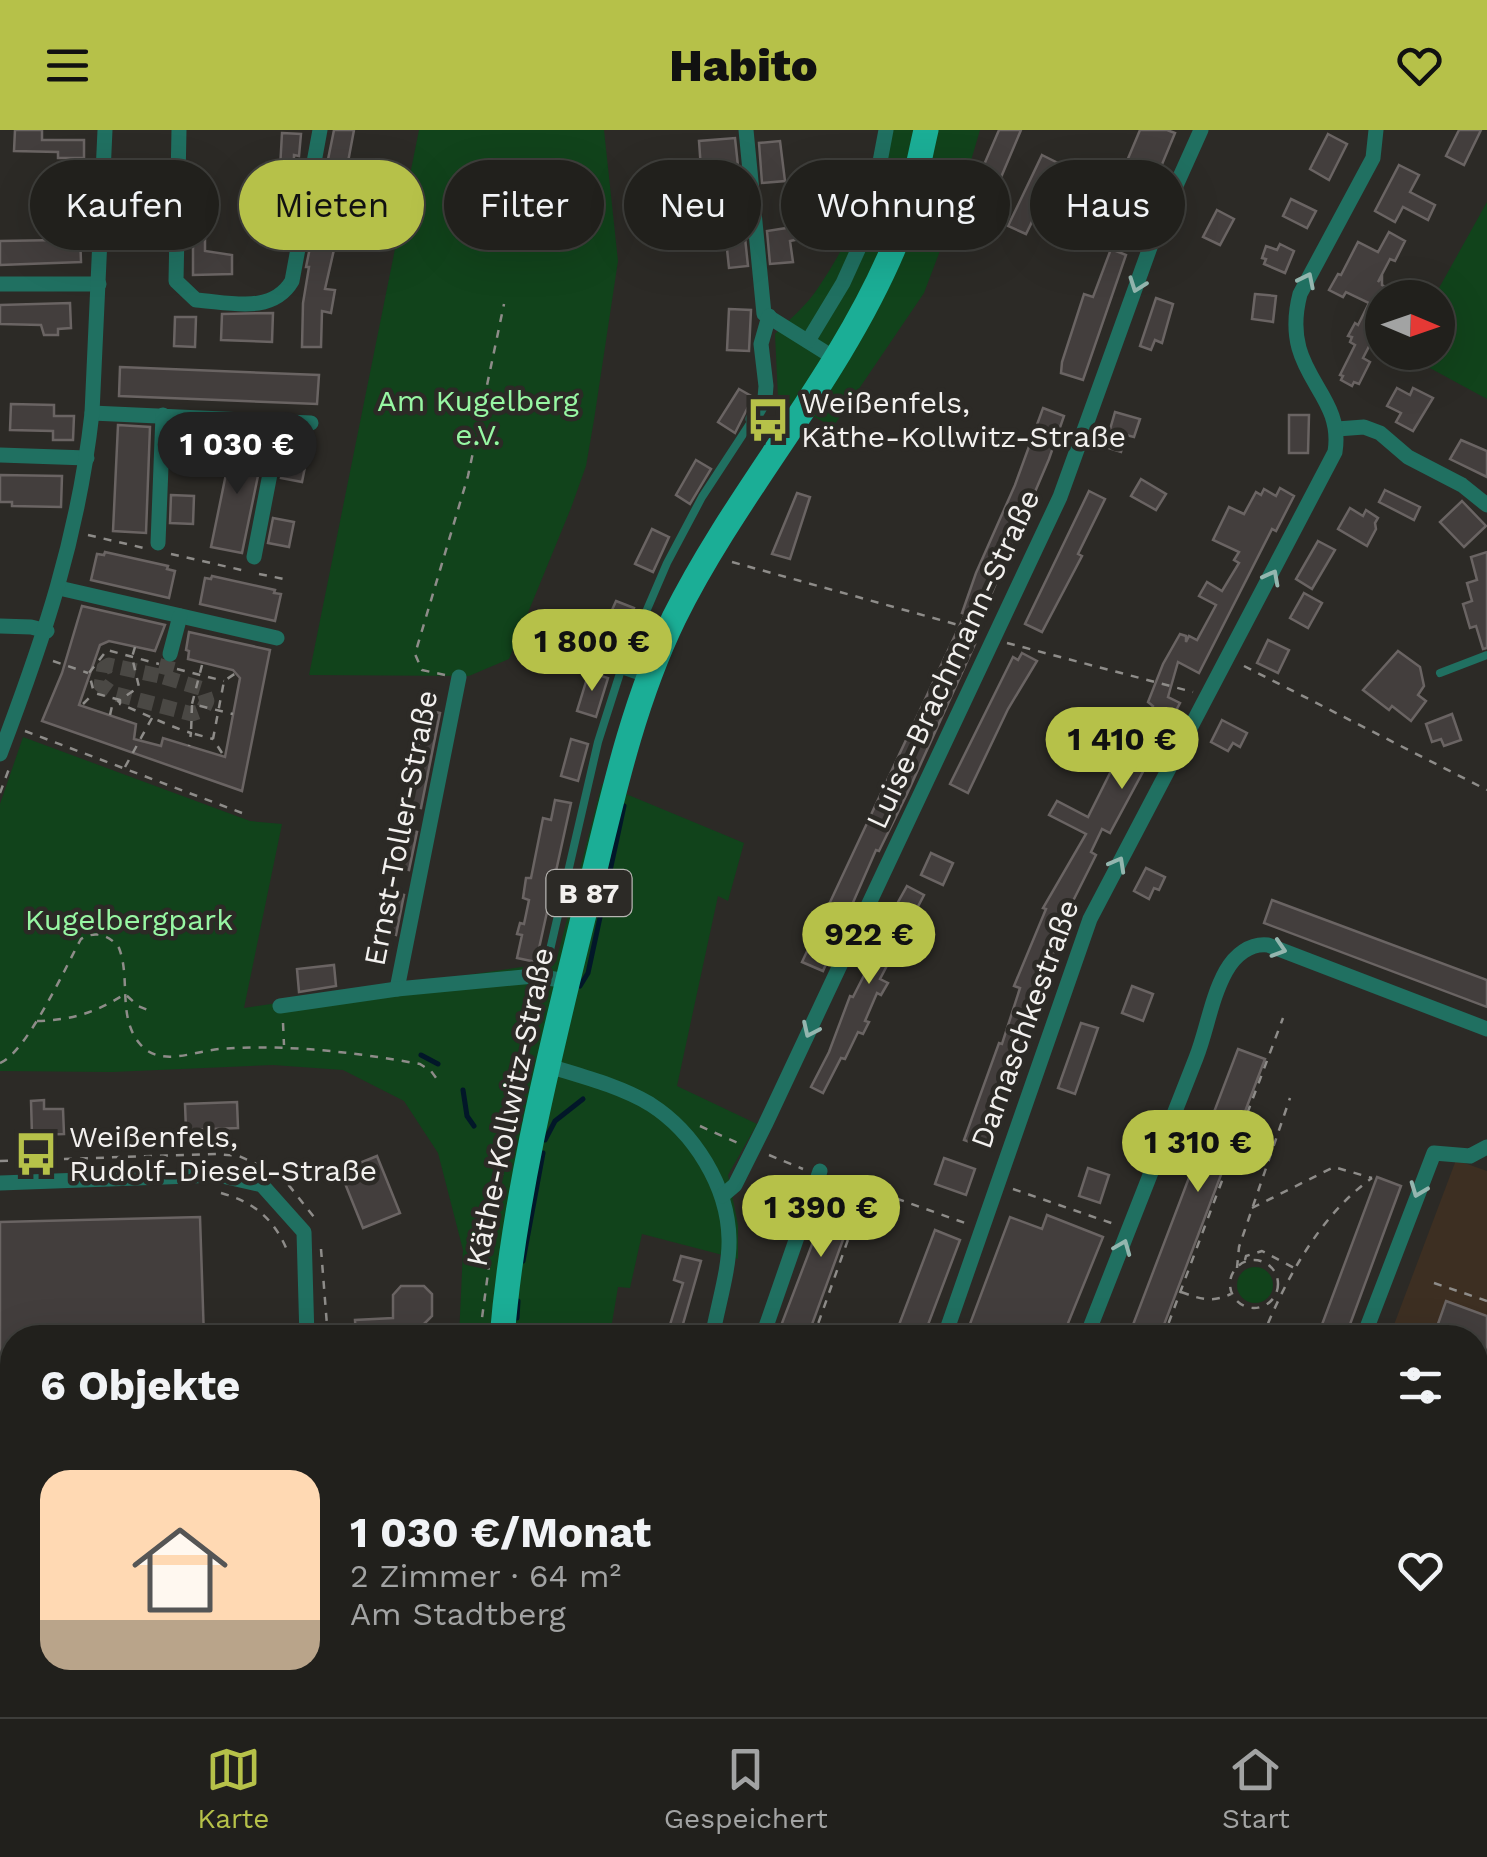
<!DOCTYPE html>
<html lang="de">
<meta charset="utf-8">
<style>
:root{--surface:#21201c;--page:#292825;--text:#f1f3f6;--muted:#a2a3a3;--line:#3e3e3b;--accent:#b6c149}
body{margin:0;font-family:"Work Sans",sans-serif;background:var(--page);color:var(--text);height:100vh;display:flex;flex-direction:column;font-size:38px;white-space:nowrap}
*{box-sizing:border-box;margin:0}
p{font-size:32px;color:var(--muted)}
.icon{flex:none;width:55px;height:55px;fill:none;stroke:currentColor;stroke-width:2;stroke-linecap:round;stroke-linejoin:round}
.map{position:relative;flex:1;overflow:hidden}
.side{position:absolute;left:0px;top:1195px;width:1488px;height:392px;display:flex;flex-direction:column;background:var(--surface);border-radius:40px 40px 0 0;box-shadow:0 10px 40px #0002,0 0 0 2px var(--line)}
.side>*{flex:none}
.banner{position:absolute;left:30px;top:30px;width:1428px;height:90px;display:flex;gap:20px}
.needle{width:65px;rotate:92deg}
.tools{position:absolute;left:1365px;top:150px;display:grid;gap:20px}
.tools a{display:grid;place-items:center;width:90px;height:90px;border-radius:50%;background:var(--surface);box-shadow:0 10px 40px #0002,0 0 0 2px var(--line);font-size:50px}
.price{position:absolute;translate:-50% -85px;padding:0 22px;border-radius:35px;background:var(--accent);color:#111;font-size:32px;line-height:65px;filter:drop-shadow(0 2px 5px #0008)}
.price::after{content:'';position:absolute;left:50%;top:60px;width:30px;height:22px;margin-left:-15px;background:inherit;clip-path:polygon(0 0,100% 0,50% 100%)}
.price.current{background:#222;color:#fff}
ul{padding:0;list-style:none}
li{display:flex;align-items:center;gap:30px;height:250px;padding:0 40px}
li+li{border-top:2px solid var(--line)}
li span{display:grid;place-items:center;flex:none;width:280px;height:200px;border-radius:30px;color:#555}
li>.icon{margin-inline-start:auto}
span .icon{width:120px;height:120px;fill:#fffc;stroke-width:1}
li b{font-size:42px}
h2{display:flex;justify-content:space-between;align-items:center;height:120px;padding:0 40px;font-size:42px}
.tag{padding:0 35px;border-radius:45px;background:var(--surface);box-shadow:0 10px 40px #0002,0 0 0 2px var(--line);font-size:35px;line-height:90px}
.tag.current{background:var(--accent);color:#111}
header{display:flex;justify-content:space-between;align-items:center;height:130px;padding:0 40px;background:var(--accent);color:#111;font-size:45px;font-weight:800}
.tabs{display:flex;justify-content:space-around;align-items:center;height:140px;border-top:2px solid var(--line);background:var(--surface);font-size:28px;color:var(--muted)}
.tabs a{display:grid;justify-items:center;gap:5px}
.tabs .current{color:var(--accent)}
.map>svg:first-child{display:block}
.education{fill:#3d2f22}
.green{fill:#11431b}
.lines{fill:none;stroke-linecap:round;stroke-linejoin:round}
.stream{stroke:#021729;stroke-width:5}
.building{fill:#433e3d;stroke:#6a6463;stroke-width:2.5}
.street-tunnel{stroke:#4a4844;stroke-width:15;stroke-dasharray:15 8;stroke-linecap:butt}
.path{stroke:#8e8c89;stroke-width:2.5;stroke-dasharray:8 8;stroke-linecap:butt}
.lane{stroke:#207061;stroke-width:8}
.street{stroke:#207061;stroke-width:15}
.primary{stroke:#1bae96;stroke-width:25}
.oneway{stroke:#94b6af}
.labels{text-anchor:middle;stroke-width:9;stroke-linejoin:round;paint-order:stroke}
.shield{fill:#2c2a26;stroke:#b7b5b2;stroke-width:2.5}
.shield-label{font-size:28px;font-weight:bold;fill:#f2f0ee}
.park-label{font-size:30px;fill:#97f7a3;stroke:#2c2a26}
.poi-label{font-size:30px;fill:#f2f0ee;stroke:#2c2a26;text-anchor:start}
.street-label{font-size:30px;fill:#f2f0ee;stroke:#2c2a26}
</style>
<header><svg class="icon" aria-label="menu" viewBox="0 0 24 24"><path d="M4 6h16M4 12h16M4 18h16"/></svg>Habito<svg class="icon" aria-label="heart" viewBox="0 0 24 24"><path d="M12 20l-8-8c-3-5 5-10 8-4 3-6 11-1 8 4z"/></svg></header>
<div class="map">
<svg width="1487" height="1587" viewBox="0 0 1487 1587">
<rect width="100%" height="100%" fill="#2c2a26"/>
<path class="education" d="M1456 1030 1487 1041V1325L1475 1340V1208H1389Z"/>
<g class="green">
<path d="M419 0H604L618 131 594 290 586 336 571 378 509 529 469 546 309 545Z"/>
<path d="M887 0H980L960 68 924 163 833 297 778 267 775 204C789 190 807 175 818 158 849 112 877 54 887 0Z"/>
<path d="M1487 72V269L1404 224 1438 222V168L1434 167Z"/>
<path d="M23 607 250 691 282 694 244 878 556 832 602 654 744 713 728 771 718 766 677 956 757 994 728 1045 738 1095V1129L642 1104 630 1158 618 1157 612 1193 671 1207H459L463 1120 438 1023 404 971 343 940 273 935 112 942 0 941V674Z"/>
<circle cx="1255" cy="1155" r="18"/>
<path d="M99 1575H188L185 1587H99Z"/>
<path d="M447 1575H654L652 1587H443Z"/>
</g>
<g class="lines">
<g class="stream">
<path d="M580 856 588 843 624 676"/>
<path d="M421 925 438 934"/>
<path d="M463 960 467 986 474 996"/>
<path d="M545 1010 555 991 583 969"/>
<path d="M523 1131 543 1023"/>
<path d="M517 1188 518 1171"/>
<path d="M515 1208V1207"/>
<path d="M492 1587 494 1575"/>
</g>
</g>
<g class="building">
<path d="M15 0H42V10H84V28H58V22L14 21Z"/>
<path d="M334 0H354L339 80 346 81 342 103 338 102 325 159 335 160 331 183 322 181 321 217H302L303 173 309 137H306Z"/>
<path d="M999 0H1021L999 52 980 44Z"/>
<path d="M1140 0H1167L1175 3 1134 102 1117 96 1137 43 1124 38Z"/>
<path d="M1459 0H1481L1464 35 1446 26Z"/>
<path d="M282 3 301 4 299 26 294 25 293 73H287V111H268L270 39H280Z"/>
<path d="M1328 4 1347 14 1329 50 1310 39Z"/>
<path d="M735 8 740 55 720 58 717 37 701 39 699 11Z"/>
<path d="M780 11 785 51 762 53 759 13Z"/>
<path d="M1042 25 1060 34 1026 104 1008 96Z"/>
<path d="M1399 35 1419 45 1410 62 1435 75 1428 90 1403 77 1395 92 1375 81Z"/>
<path d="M138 52 161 53 160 73H166L165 102H136V96H127L129 56H138Z"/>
<path d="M1291 69 1316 81 1307 98 1283 86Z"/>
<path d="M1217 80 1234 89 1220 115 1203 107Z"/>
<path d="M193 96 205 97V121L232 125V144L193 145Z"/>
<path d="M793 97 795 110 790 111 793 132 770 134 767 101Z"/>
<path d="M744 98 748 136 729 138 725 100Z"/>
<path d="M1389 102 1405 111 1395 131 1390 129 1378 152 1382 147V155L1407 168H1382V206L1376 203 1363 228 1370 232 1359 254 1354 252 1352 256 1341 250 1343 246 1340 245 1355 215 1350 212 1352 207 1348 206 1355 193 1358 195 1369 173 1346 162 1343 167 1329 160 1338 144 1341 145 1358 112 1378 122Z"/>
<path d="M80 104 81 132 0 135V111L58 110V105Z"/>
<path d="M1280 114 1294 121 1285 143 1264 134 1266 129 1262 128 1266 116 1277 120Z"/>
<path d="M1111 119 1126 125 1083 250 1061 243 1062 232 1084 164 1093 167Z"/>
<path d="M1255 164 1276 166 1273 192 1252 189Z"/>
<path d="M1156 168 1173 174 1162 213 1155 210 1151 220 1140 216Z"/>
<path d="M70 173 71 198 58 199V205H44L41 195 0 194V175Z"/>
<path d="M729 179 751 180 749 221 727 220Z"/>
<path d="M273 183 272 212 221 210 222 184Z"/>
<path d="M175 187H196L195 217 174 216Z"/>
<path d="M120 237 319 245 317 274 119 266Z"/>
<path d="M1397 258 1410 265 1413 258 1433 268 1413 301 1396 292 1401 283 1387 276Z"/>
<path d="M739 259 753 267 735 303 718 292Z"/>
<path d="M11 274 54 275V286H74L73 310H53V301L10 300Z"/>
<path d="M1043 278 1064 286 1049 329 971 512 975 514 907 664 879 721 876 720 823 841 802 832 965 484 962 483 976 443 1015 355Z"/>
<path d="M1115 282 1140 289 1134 307 1126 305 1121 322 1105 317Z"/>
<path d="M1289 285H1309L1308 323H1289Z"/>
<path d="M118 295 150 297 146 403 113 401Z"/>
<path d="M174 304 196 305V332L172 331Z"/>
<path d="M233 310 264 317 242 423 211 417Z"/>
<path d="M1461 310 1487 321V347L1450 329Z"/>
<path d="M286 323 307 327 302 352 281 348Z"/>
<path d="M696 330 711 339 690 374 676 365Z"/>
<path d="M0 345 62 346 61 377 12 376V372H0Z"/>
<path d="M1141 349 1166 364 1156 380 1131 366Z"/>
<path d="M1280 358 1294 366 1276 401 1272 399 1199 543 1178 532 1168 567 1180 573 1110 703 1102 699 1091 722 1096 725 1058 801 1061 803 1046 843 1051 844 1044 866 1038 864 987 1018 964 1010 999 913 1002 914 1020 858 1014 856 1046 779 1043 778 1086 704 1049 685 1057 671 1088 687 1133 597 1141 602 1153 576 1148 572 1163 534 1180 504 1186 506V512L1189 506 1197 510 1216 475 1199 466 1207 452 1222 461 1239 433 1234 430 1239 422 1213 410 1229 377 1244 384 1256 362 1261 365 1264 359 1276 366Z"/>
<path d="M1385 360 1420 377 1414 390 1379 372Z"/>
<path d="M1089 361 1105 369 1078 424 1082 426 1042 502 1025 494Z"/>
<path d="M797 363 810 367 790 429 772 424Z"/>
<path d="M171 365 194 366 193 394 170 393Z"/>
<path d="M1462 371 1486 396 1464 417 1440 392Z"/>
<path d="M1350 378 1363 386 1366 380 1378 388 1375 393 1376 399 1367 416 1338 399Z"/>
<path d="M273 388 294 392 289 417 268 413Z"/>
<path d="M652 399 669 407 653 442 635 434Z"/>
<path d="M1318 411 1335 420 1312 459 1296 449Z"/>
<path d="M105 422 168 436 167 439 175 441 169 468 91 450 97 424 104 425Z"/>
<path d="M1487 422V518L1483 519 1476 496 1470 498 1463 474 1472 471 1467 453 1477 450 1471 427Z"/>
<path d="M212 446 275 460 274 463 281 464 275 491 200 474 205 448 211 449Z"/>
<path d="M1304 463 1322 473 1308 498 1290 488Z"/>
<path d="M616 471 634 478 619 515 600 507Z"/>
<path d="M82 476 165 495 155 521 109 511 100 515 79 575 136 594 134 609 161 616 163 608 225 627 240 548 233 540 188 529 189 521 186 520 189 502 270 520 242 661 42 591 62 543Z"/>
<path d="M1268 510 1289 520 1278 543 1257 533Z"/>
<path d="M1398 521 1420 537 1424 556 1418 565 1426 571 1411 591 1392 576 1389 580 1363 560Z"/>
<path d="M1022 523 1037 531 1008 579 968 663 950 654 1013 527 1018 530Z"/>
<path d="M589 542 608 548 596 587 577 581Z"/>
<path d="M426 580 440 583 421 678 406 675Z"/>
<path d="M1452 584 1461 610 1444 616 1441 609 1432 612 1426 594Z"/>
<path d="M1222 590 1247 603 1240 617 1233 613 1228 621 1211 612Z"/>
<path d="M571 609 588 614 578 651 561 646Z"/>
<path d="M555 670 571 673 536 832 517 828 522 805 517 804 520 793 524 794 529 770 523 768 526 748H531L543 688 551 690Z"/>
<path d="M404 699 417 702 409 740 396 737Z"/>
<path d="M931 723 953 733 943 755 921 745Z"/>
<path d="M1146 738 1165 747 1159 760 1154 758 1149 769 1134 761Z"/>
<path d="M907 756 924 765 880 849 888 853 881 865 877 863 865 891 869 892 863 904 858 902 845 929 841 928 823 963 811 957 829 922 850 866 853 867 880 814H878L887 792Z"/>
<path d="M386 760 404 765 396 805 376 799Z"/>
<path d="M1272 770 1487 850V877L1264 793Z"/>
<path d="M334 835 336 856 299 862 297 839Z"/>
<path d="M1132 856 1153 864 1143 891 1122 883Z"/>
<path d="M1081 893 1098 898 1075 964 1058 958Z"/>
<path d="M1238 919 1265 929 1159 1208H1150L1131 1200Z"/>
<path d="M44 970V979H63L64 1004 32 1005 31 971Z"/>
<path d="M237 972 238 998 186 1000 185 974Z"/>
<path d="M377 1026 400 1083 363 1098 340 1041Z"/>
<path d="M944 1028 975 1039 966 1065 935 1054Z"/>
<path d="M1088 1038 1109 1045 1100 1073 1079 1066Z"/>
<path d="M1377 1047 1401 1056 1345 1208H1317Z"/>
<path d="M837 1049 862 1058 807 1208H798L779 1201Z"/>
<path d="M1047 1085 1103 1107 1062 1208H982L967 1202 1010 1087 1042 1099Z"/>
<path d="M200 1087 204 1208H12V1423L0 1424V1092Z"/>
<path d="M935 1100 960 1110 923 1208H894Z"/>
<path d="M681 1126 701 1131 681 1201 669 1198 683 1153 674 1150Z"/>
<path d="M401 1156H424L432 1164V1186L424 1194 402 1195V1208H356L355 1190 393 1188V1165Z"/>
<path d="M1446 1171 1487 1186V1245L1475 1240V1208H1433Z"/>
<path d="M261 1575H303L304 1587H262Z"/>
<path d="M959 1575H1031L1027 1587H987Z"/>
</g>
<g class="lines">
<path class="street-tunnel" d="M164 547 203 559 207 571 203 580 192 584 112 563 101 555 104 538 109 535 164 547 170 524"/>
<g class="path">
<path d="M88 405 144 418"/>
<path d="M171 424 246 441"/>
<path d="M732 432 980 501"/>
<path d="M259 444 289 450"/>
<path d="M1007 513 1193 562"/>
<path d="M135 517 132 527 139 557 120 570 94 563 89 543 107 520 159 534"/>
<path d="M53 531 88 543"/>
<path d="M202 535 192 574 233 584"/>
<path d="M1244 536 1487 660"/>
<path d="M177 539 224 551"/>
<path d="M445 545 422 540 415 524 468 346 504 174"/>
<path d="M83 574 93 564"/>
<path d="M192 575 191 603 213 609"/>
<path d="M110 585 112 576 120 570V574C145 584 166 595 191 603L189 616"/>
<path d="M25 601 242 683"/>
<path d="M222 623 213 609 224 551 236 543"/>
<path d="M125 637 152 588"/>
<path d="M0 663 10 636"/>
<path d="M37 891C72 890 95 883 125 864L138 876 153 882"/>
<path d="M283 893 284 915"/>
<path d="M0 933C27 922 65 838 81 809 95 800 110 805 119 818 131 849 117 887 140 914 160 938 194 921 220 919 288 914 353 922 420 934L431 941 439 952"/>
<path d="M700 996 738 1013"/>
<path d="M769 1025 803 1039"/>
<path d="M0 1031 216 1024 239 1026 270 1040"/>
<path d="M276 1045 287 1053 314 1087"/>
<path d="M836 1047 965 1093"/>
<path d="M1013 1059 1114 1094"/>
<path d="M221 1063C254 1072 274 1089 287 1120"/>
<path d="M1252 1078 1334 1037 1372 1048"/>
<path d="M321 1119 328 1208"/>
<path d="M1245 1130 1246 1126 1262 1121 1294 1138"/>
<circle cx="1254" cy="1154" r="24"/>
<path d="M1237 1138 1239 1117 1290 968"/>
<path d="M1434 1153 1487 1171"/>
<path d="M1181 1162C1200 1169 1212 1173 1231 1164"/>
<path d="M480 1203 500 1053 507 1023"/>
<path d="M813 1208 866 1059"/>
<path d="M1163 1208 1283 888"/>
<path d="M1262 1208C1285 1150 1320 1085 1372 1048"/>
<path d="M0 1509 12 1508"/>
<path d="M687 1575H689"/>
<path d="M701 1575 718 1587"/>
<path d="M1067 1585 1071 1587"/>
<path d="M449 1587 452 1575"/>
</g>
<g class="lane">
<path d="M1440 543 1487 525"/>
<path d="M644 548 621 540 667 433 702 367 753 289"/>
<path d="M544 846 598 612 621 540"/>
</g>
<g class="street">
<path d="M179 0 176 151 196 170C229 172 272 185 292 151L320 0"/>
<path d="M746 0 764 184 836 229"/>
<path d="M0 154H99"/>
<path d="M808 211 843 153 867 100 886 0"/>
<path d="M92 283 311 293"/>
<path d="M753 289 765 268 766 256 761 214 769 186"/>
<path d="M1337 299 1364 297 1380 303 1408 327 1462 355 1487 375"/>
<path d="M0 325 87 328"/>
<path d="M158 413 163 285"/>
<path d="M254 427 280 292"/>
<path d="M59 458 277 508"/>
<path d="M0 496 31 497 47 501"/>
<path d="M170 524 180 486"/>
<path d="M0 624C44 508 78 408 92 283L105 0"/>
<path d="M397 859 459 547"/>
<path d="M280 876 397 859 534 846 568 851"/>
<path d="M549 936C581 946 620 956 650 974 694 1002 728 1056 729 1109 730 1138 717 1178 712 1208"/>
<path d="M0 1053 218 1045 262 1055 304 1102 307 1208"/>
<path d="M722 1066 735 1055 765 995 1060 367 1157 98 1201 0"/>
<path d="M762 1208 820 1041"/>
<path d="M944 1208 1090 789 1335 322C1345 260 1279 245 1300 164L1373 28 1376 0"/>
<path d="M1086 1208C1123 1115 1159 1021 1196 928 1207 900 1211 868 1226 841 1235 825 1250 813 1268 815L1487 899"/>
<path d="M1363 1208 1434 1023 1470 1026 1487 1017"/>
<path d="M1475 1375 1487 1360"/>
<path d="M0 1530H12"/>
<path d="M1475 1539 1487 1551"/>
<path d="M883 1575 910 1587"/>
<path d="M641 1587 643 1575"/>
<path d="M1047 1587 1051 1575"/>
<path d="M1309 1587 1318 1575"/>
</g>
<g class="primary">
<path d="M502 1208C514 1064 550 924 584 784 609 684 629 581 674 488 738 359 838 250 894 117 910 80 917 39 926 0"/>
<path d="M474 1587 477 1575"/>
</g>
</g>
<defs><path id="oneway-chevron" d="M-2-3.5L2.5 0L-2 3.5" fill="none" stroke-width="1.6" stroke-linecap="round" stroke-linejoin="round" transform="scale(2.5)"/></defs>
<g class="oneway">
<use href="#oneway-chevron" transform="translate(1307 150) rotate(-64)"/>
<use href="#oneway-chevron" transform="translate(1137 155) rotate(110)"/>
<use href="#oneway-chevron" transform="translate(1272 447) rotate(-62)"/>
<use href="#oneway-chevron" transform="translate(1118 734) rotate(-61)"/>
<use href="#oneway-chevron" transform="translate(1279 819) rotate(18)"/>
<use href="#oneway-chevron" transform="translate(810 900) rotate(115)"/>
<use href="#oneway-chevron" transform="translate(1418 1060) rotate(111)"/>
<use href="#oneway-chevron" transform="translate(1123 1117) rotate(-68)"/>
</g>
<defs>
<g id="bus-bare" transform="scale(3.45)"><path d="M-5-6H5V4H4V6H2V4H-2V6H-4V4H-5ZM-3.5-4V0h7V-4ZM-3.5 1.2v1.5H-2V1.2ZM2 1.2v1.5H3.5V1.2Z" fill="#b6c149" stroke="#2c2a26" stroke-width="2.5" paint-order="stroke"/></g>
</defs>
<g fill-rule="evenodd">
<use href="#bus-bare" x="768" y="290"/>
<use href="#bus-bare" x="36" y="1024"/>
</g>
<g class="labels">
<rect class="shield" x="546.5" y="740" width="85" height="46" rx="8"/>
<g class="shield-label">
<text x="589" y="773">B 87</text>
</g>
<g class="park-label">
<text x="478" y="281">Am Kugelberg<tspan x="478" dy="34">e.V.</tspan></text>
<text x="129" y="800">Kugelbergpark</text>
</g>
<g class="poi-label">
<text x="801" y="283">Weißenfels,<tspan x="801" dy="34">Käthe-Kollwitz-Straße</tspan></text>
<text x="69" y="1017">Weißenfels,<tspan x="69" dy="34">Rudolf-Diesel-Straße</tspan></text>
</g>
<g class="street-label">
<text transform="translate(953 529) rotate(-65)" y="10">Luise-Brachmann-Straße</text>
<text transform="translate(401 698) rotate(-79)" y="10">Ernst-Toller-Straße</text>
<text transform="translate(1025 894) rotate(-70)" y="10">Damaschkestraße</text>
<text transform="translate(510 977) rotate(-78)" y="10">Käthe-Kollwitz-Straße</text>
</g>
</g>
</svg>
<div class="tools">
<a><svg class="needle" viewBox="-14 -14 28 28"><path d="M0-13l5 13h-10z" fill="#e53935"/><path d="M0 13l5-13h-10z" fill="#a2a3a3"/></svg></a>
</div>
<b class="price current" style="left:237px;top:367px">1 030 €</b>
<b class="price" style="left:592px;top:564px">1 800 €</b>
<b class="price" style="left:1122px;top:662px">1 410 €</b>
<b class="price" style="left:869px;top:857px">922 €</b>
<b class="price" style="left:1198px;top:1065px">1 310 €</b>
<b class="price" style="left:821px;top:1130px">1 390 €</b>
<div class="banner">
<a class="tag">Kaufen</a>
<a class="tag current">Mieten</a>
<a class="tag">Filter</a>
<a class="tag">Neu</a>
<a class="tag">Wohnung</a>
<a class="tag">Haus</a>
</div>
<section class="side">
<h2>6 Objekte<svg class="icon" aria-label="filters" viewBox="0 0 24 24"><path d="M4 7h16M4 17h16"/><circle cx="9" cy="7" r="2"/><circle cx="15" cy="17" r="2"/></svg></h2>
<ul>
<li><span style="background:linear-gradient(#ffd9b3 75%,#b9a48a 0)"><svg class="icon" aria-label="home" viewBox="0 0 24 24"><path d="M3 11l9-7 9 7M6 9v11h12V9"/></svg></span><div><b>1 030 €/Monat</b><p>2 Zimmer · 64 m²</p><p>Am Stadtberg</p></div><svg class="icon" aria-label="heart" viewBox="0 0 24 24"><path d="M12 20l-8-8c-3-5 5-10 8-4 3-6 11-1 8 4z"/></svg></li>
</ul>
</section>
</div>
<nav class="tabs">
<a class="current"><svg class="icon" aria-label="map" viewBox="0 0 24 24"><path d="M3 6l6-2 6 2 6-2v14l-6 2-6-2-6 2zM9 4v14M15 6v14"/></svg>Karte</a>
<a><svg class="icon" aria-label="saved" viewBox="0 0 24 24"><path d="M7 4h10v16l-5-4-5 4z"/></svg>Gespeichert</a>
<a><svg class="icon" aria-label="home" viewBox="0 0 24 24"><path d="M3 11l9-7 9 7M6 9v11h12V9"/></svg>Start</a>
</nav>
